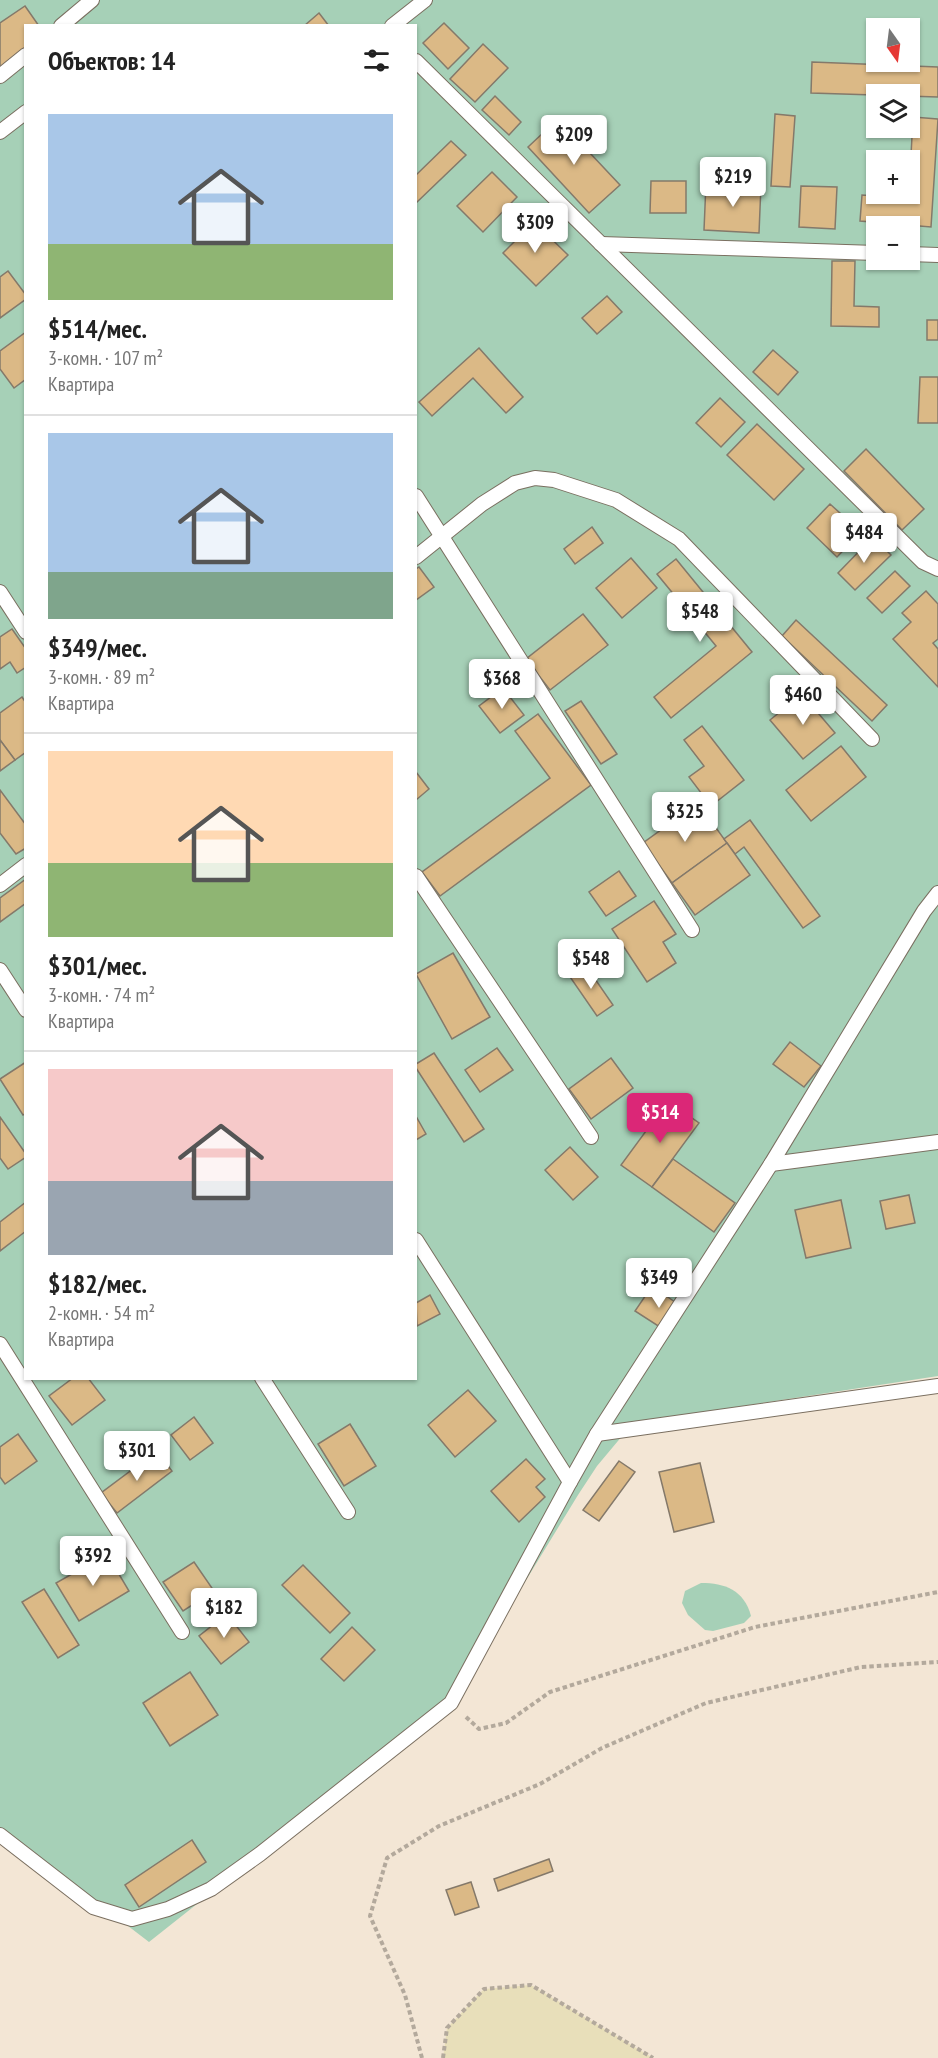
<!DOCTYPE html>
<html lang="ru">
<meta charset="utf-8">
<style>
:root{--surface:#fff;--page:#f6f6f6;--text:#222;--muted:#767676;--line:#e0e0e0;--accent:#db2777}
body{margin:0;font-family:"PT Sans Narrow",sans-serif;background:var(--page);color:var(--text);height:100vh;display:flex;flex-direction:column;font-size:22px;white-space:nowrap}
*{box-sizing:border-box;margin:0}
p{font-size:20px;color:var(--muted)}
.icon{flex:none;width:33px;height:33px;fill:none;stroke:currentColor;stroke-width:2;stroke-linecap:round;stroke-linejoin:round}
.map{position:relative;flex:1;overflow:hidden}
.sheet{position:absolute;left:24px;top:24px;width:393px;height:1356px;display:flex;flex-direction:column;background:var(--surface);border-radius:0px;box-shadow:0 2px 4px #0004}
.sheet>*{flex:none}
.needle{width:39px;rotate:166deg}
.fabs{position:absolute;left:866px;top:18px;display:grid;gap:12px}
.fabs a{display:grid;place-items:center;width:54px;height:54px;border-radius:0px;background:var(--surface);box-shadow:0 2px 4px #0004;font-size:30px}
.price{position:absolute;translate:-50% -51px;padding:0 14px;border-radius:6px;background:#fff;color:#222;font-size:20px;line-height:39px;filter:drop-shadow(0 2px 3px #0008)}
.price::after{content:'';position:absolute;left:50%;top:36px;width:18px;height:14px;margin-left:-9px;background:inherit;clip-path:polygon(0 0,100% 0,50% 100%)}
.price.current{background:var(--accent);color:#fff}
ul{padding:0;list-style:none}
li{display:grid;align-content:center;gap:12px;height:318px;padding:0 24px}
li+li{border-top:2px solid var(--line)}
li span{display:grid;place-items:center;height:186px;border-radius:0px;color:#555}
li>.icon{margin-inline-start:auto}
span .icon{width:108px;height:108px;fill:#fffc;stroke-width:1}
li b{font-size:26px}
h2{display:flex;justify-content:space-between;align-items:center;height:72px;padding:0 24px;font-size:26px}
.map>svg:first-child{display:block}
.green{fill:#a6d0b7;fill-rule:evenodd}
.sand{fill:#e8dfba}
.building{fill:#dbb986;stroke:#84796a;stroke-width:1.5}
.lines{fill:none;stroke-linecap:round;stroke-linejoin:round}
.lane-casing{stroke:#7a6f60;stroke-width:16}
.path{stroke:#b3a99c;stroke-width:4;stroke-dasharray:4.5 3;stroke-linecap:butt}
.lane{stroke:#fff;stroke-width:14}
</style>
<div class="map">
<svg width="938" height="2058" viewBox="0 0 938 2058">
<rect width="100%" height="100%" fill="#f3e6d5"/>
<g class="green">
<path d="M0 0H938V1376L633 1423 597 1466 578 1495 451 1703 149 1942 0 1828ZM26 26H416V1378H26ZM876 28H909V62H876ZM876 94H909V128H876ZM876 160H909V194H876ZM876 226H909V260H876Z"/>
<path d="M701 1583C725 1583 744 1590 751 1616L744 1623 713 1631 705 1630 688 1615 682 1603 685 1591Z"/>
</g>
<path class="sand" d="M531 1985 653 2058H443L447 2028 484 1989Z"/>
<g class="building">
<path d="M25 6 39 26H26V63L0 81V23Z"/>
<path d="M319 13 329 26H304Z"/>
<path d="M444 23 469 48 448 69 423 43Z"/>
<path d="M483 44 508 68 475 102 450 79Z"/>
<path d="M812 62 938 67V97L811 93Z"/>
<path d="M495 96 521 122 509 135 482 110Z"/>
<path d="M775 114 795 116 790 187 771 186Z"/>
<path d="M913 117 938 119 931 227 860 221 862 195 906 198 907 194H909Z"/>
<path d="M558 119 620 185 589 213 528 147Z"/>
<path d="M451 141 466 155 416 203V175Z"/>
<path d="M492 172 517 197 483 232 457 206Z"/>
<path d="M651 181H686V213H650Z"/>
<path d="M706 183 761 185 759 233 704 230Z"/>
<path d="M801 186 837 187 835 229 799 227Z"/>
<path d="M534 222 568 255 536 286 503 253Z"/>
<path d="M832 261H855L854 306 879 307V327L831 326Z"/>
<path d="M8 271 26 295V299L0 318V277Z"/>
<path d="M607 296 622 312 597 334 582 318Z"/>
<rect x="927" y="320" width="11" height="20"/>
<path d="M26 332V379L14 388 0 369V351Z"/>
<path d="M479 348 523 397 506 413 473 378 432 416 419 402Z"/>
<path d="M773 350 798 372 778 395 753 372Z"/>
<path d="M920 377H938V423H918Z"/>
<path d="M720 398 745 422 721 447 696 423Z"/>
<path d="M757 424 804 469 774 500 727 455Z"/>
<path d="M866 449 924 509 902 530 844 471Z"/>
<path d="M830 504 861 532 837 557 807 528Z"/>
<path d="M592 527 603 543 575 564 564 549Z"/>
<path d="M873 537 891 555 855 590 838 573Z"/>
<path d="M631 558 657 588 622 618 596 588Z"/>
<path d="M676 559 752 652 671 718 654 697 716 646 657 574Z"/>
<path d="M419 567 434 587 416 600V569Z"/>
<path d="M895 571 910 586 882 613 867 598Z"/>
<path d="M926 591 938 604V639L933 643 938 649V687L893 639 911 622 902 613Z"/>
<path d="M583 614 608 645 550 690 526 659Z"/>
<path d="M796 620 887 705 872 721 782 636Z"/>
<path d="M12 629 26 649V667L17 673 10 662 0 669V637Z"/>
<path d="M503 688 524 715 500 733 479 706Z"/>
<path d="M802 694 835 733 803 759 770 720Z"/>
<path d="M22 697 26 703V752L15 760 0 740V713Z"/>
<path d="M581 701 617 754 601 764 565 711Z"/>
<path d="M538 714 591 785 440 896 422 872 550 778 515 731Z"/>
<path d="M702 726 744 780 711 806 689 777 704 766 684 740Z"/>
<path d="M0 740 15 760 0 771Z"/>
<path d="M841 746 866 777 811 821 786 790Z"/>
<path d="M416 772 429 789 416 800Z"/>
<path d="M0 790 26 825V848L16 854 0 833Z"/>
<path d="M698 803 727 843 672 883 643 843Z"/>
<path d="M750 820 820 916 803 928 744 847 735 854 724 839Z"/>
<path d="M727 843 750 875 695 915 672 883Z"/>
<path d="M619 871 636 896 606 916 589 892Z"/>
<path d="M26 879V903L0 922V898Z"/>
<path d="M654 901 676 934 663 942 676 963 647 982 612 929Z"/>
<path d="M453 953 490 1017 452 1039 416 974Z"/>
<path d="M584 963 613 1005 597 1016 568 974Z"/>
<path d="M790 1042 821 1066 804 1087 773 1064Z"/>
<path d="M497 1048 513 1070 480 1092 465 1070Z"/>
<path d="M434 1053 484 1129 464 1142 416 1068V1064Z"/>
<path d="M611 1058 633 1088 591 1119 569 1089Z"/>
<path d="M26 1062V1113L23 1115 0 1079Z"/>
<path d="M668 1101 699 1123 652 1187 621 1165Z"/>
<path d="M0 1117 26 1154V1157L8 1169 0 1158Z"/>
<path d="M417 1118 426 1134 416 1140V1119Z"/>
<path d="M570 1147 598 1177 573 1200 545 1170Z"/>
<path d="M673 1159 735 1203 714 1232 652 1187Z"/>
<path d="M909 1195 915 1223 886 1229 880 1201Z"/>
<path d="M841 1200 851 1248 806 1258 795 1210Z"/>
<path d="M26 1202V1231L0 1251V1222Z"/>
<path d="M652 1286 682 1307 666 1331 635 1311Z"/>
<path d="M430 1295 440 1314 417 1326 416 1303Z"/>
<path d="M73 1378H88L105 1400 72 1425 49 1396Z"/>
<path d="M468 1390 496 1421 455 1457 428 1425Z"/>
<path d="M194 1417 213 1443 190 1460 171 1435Z"/>
<path d="M350 1424 376 1466 344 1486 318 1444Z"/>
<path d="M18 1434 37 1461 5 1484 0 1477V1447Z"/>
<path d="M157 1451 172 1471 117 1513 101 1493Z"/>
<path d="M526 1459 545 1479 536 1487 545 1497 519 1522 491 1491Z"/>
<path d="M619 1461 635 1472 599 1521 583 1510Z"/>
<path d="M700 1463 714 1522 674 1532 659 1472Z"/>
<path d="M107 1554 129 1591 79 1621 56 1583Z"/>
<path d="M194 1562 214 1591 183 1611 163 1582Z"/>
<path d="M303 1565 350 1613 330 1633 282 1585Z"/>
<path d="M44 1589 79 1645 58 1658 22 1602Z"/>
<path d="M227 1614 249 1642 221 1664 199 1636Z"/>
<path d="M352 1627 375 1650 344 1681 321 1659Z"/>
<path d="M190 1672 218 1715 170 1746 143 1703Z"/>
<path d="M192 1840 206 1862 139 1907 125 1885Z"/>
<path d="M549 1859 553 1871 498 1891 494 1879Z"/>
<path d="M471 1882 479 1907 455 1915 446 1890Z"/>
</g>
<g class="lines">
<g class="lane-casing">
<g id="lane">
<path d="M61 26 92 0"/>
<path d="M392 26 425 0"/>
<path d="M416 61 923 562 938 569"/>
<path d="M0 76 26 55"/>
<path d="M0 132 26 112"/>
<path d="M601 244 876 253"/>
<path d="M909 254 938 255"/>
<path d="M416 496 692 930"/>
<path d="M416 557 482 504 515 483 535 478 554 480 616 500 679 539 872 739"/>
<path d="M0 592 26 632"/>
<path d="M416 876 591 1137"/>
<path d="M0 885 26 865"/>
<path d="M0 970 26 1010"/>
<path d="M771 1164 938 1142"/>
<path d="M0 1344 182 1632"/>
<path d="M262 1378 348 1512"/>
<path d="M597 1434 938 1386"/>
<path d="M570 1482 597 1434 771 1164 924 911 938 893"/>
<path d="M0 1835 93 1907 132 1919 168 1909 211 1889 260 1854 451 1703 570 1482 416 1240"/>
</g>
</g>
<g class="path">
<path d="M466 1717 479 1729 506 1723 550 1692 755 1627 938 1592"/>
<path d="M422 2058 405 1995 370 1916 387 1858 439 1826 540 1784 602 1748 706 1703 861 1667 938 1662"/>
<path d="M443 2058 447 2028 484 1989 531 1985 653 2058"/>
</g>
<use href="#lane" class="lane"/>
</g>
</svg>
<div class="fabs">
<a><svg class="needle" viewBox="-14 -14 28 28"><path d="M0-13l5 13h-10z" fill="#e53935"/><path d="M0 13l5-13h-10z" fill="#767676"/></svg></a>
<a><svg class="icon" aria-label="layers" viewBox="0 0 24 24"><path d="M12 4l9 5-9 5-9-5zM3 14l9 5 9-5"/></svg></a>
<a>+</a>
<a>−</a>
</div>
<b class="price" style="left:574px;top:166px">$209</b>
<b class="price" style="left:733px;top:208px">$219</b>
<b class="price" style="left:535px;top:254px">$309</b>
<b class="price" style="left:864px;top:564px">$484</b>
<b class="price" style="left:700px;top:643px">$548</b>
<b class="price" style="left:502px;top:710px">$368</b>
<b class="price" style="left:803px;top:726px">$460</b>
<b class="price" style="left:685px;top:843px">$325</b>
<b class="price" style="left:591px;top:990px">$548</b>
<b class="price current" style="left:660px;top:1144px">$514</b>
<b class="price" style="left:659px;top:1309px">$349</b>
<b class="price" style="left:137px;top:1482px">$301</b>
<b class="price" style="left:93px;top:1587px">$392</b>
<b class="price" style="left:224px;top:1639px">$182</b>
<section class="sheet">
<h2>Объектов: 14<svg class="icon" aria-label="filters" viewBox="0 0 24 24"><path d="M4 7h16M4 17h16"/><circle cx="9" cy="7" r="2"/><circle cx="15" cy="17" r="2"/></svg></h2>
<ul>
<li><span style="background:linear-gradient(#a9c7e8 70%,#8fb573 0)"><svg class="icon" aria-label="home" viewBox="0 0 24 24"><path d="M3 11l9-7 9 7M6 9v11h12V9"/></svg></span><div><b>$514/мес.</b><p>3-комн. · 107 m²</p><p>Квартира</p></div></li>
<li><span style="background:linear-gradient(#a9c7e8 75%,#7fa58c 0)"><svg class="icon" aria-label="home" viewBox="0 0 24 24"><path d="M3 11l9-7 9 7M6 9v11h12V9"/></svg></span><div><b>$349/мес.</b><p>3-комн. · 89 m²</p><p>Квартира</p></div></li>
<li><span style="background:linear-gradient(#ffd9b3 60%,#8fb573 0)"><svg class="icon" aria-label="home" viewBox="0 0 24 24"><path d="M3 11l9-7 9 7M6 9v11h12V9"/></svg></span><div><b>$301/мес.</b><p>3-комн. · 74 m²</p><p>Квартира</p></div></li>
<li><span style="background:linear-gradient(#f6c9c9 60%,#9aa5b1 0)"><svg class="icon" aria-label="home" viewBox="0 0 24 24"><path d="M3 11l9-7 9 7M6 9v11h12V9"/></svg></span><div><b>$182/мес.</b><p>2-комн. · 54 m²</p><p>Квартира</p></div></li>
</ul>
</section>
</div>
